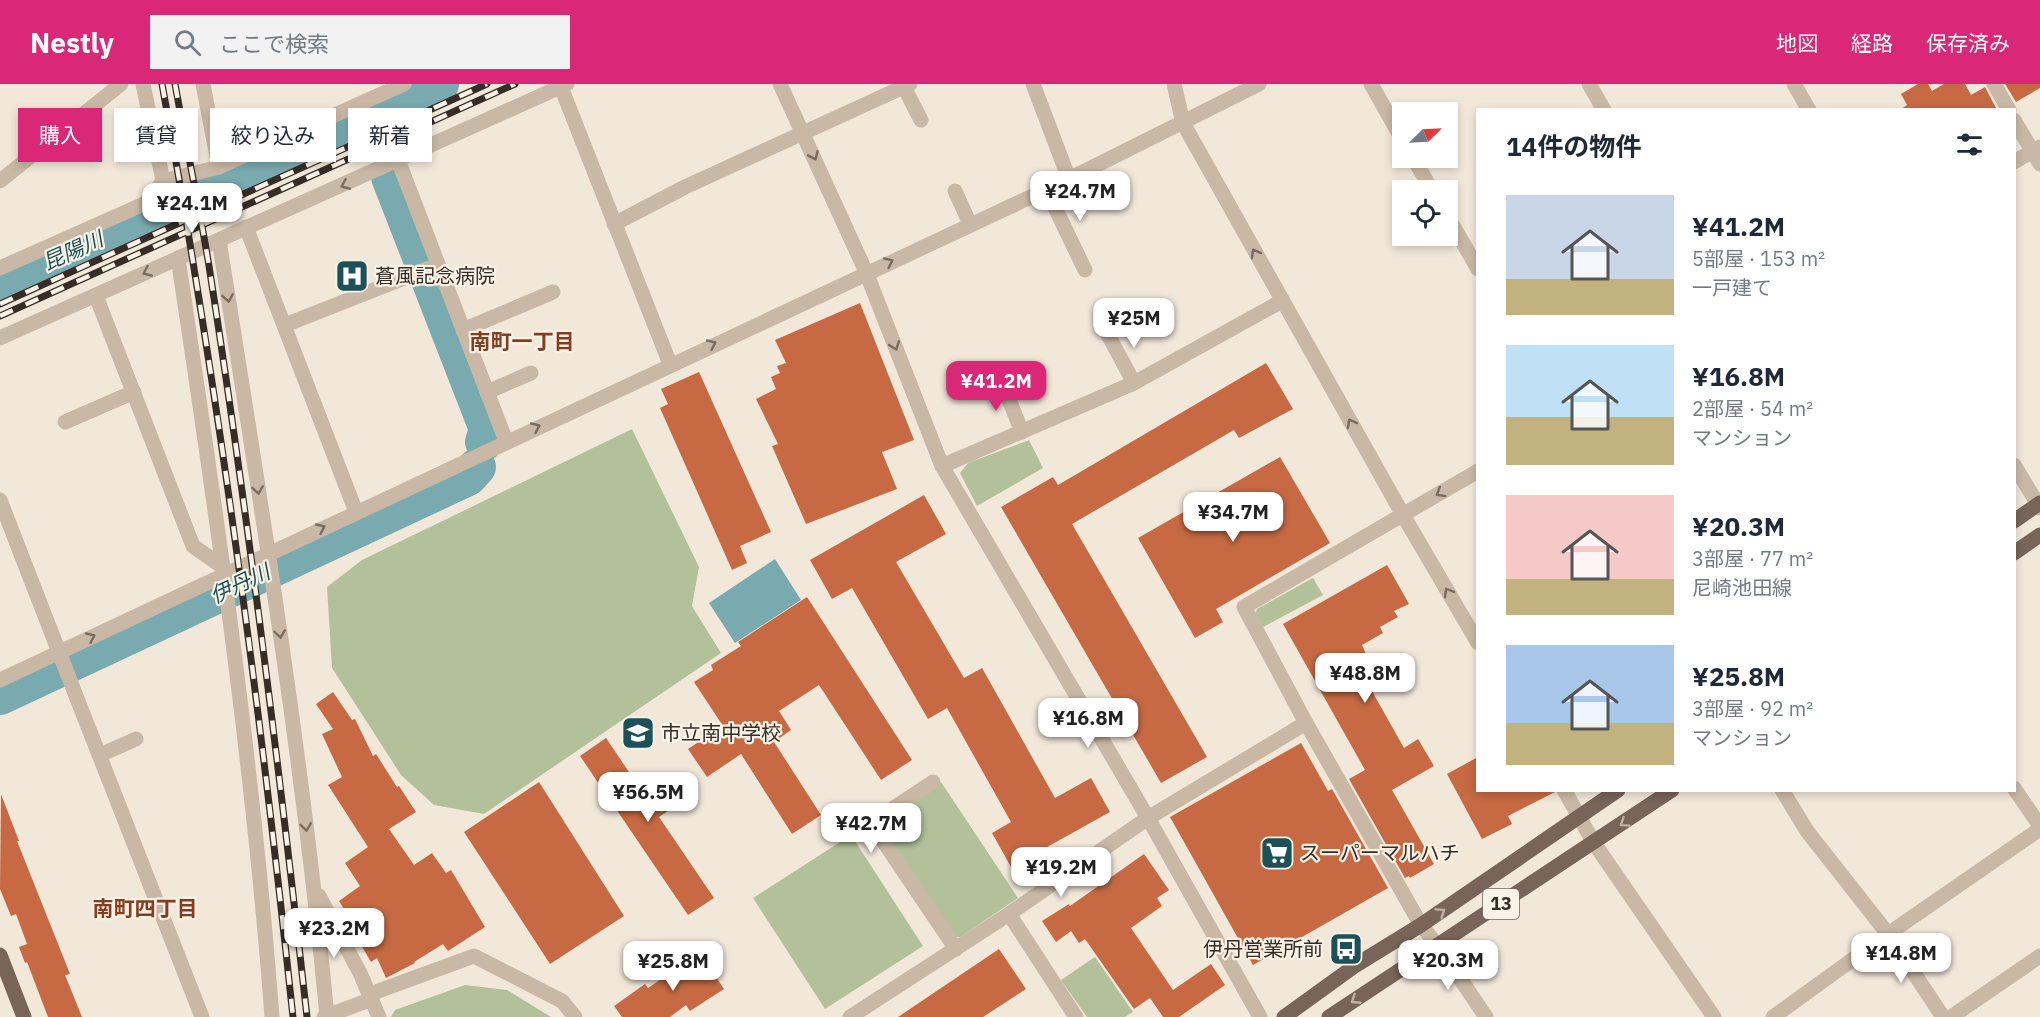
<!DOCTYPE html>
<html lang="ja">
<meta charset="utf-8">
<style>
:root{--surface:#fff;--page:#f2f2f3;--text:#1f2937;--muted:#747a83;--accent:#db2777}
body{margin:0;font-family:"IBM Plex Sans","Noto Sans JP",sans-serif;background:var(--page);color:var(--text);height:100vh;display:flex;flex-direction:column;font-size:22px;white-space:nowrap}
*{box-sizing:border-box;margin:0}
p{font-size:20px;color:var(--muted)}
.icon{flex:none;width:33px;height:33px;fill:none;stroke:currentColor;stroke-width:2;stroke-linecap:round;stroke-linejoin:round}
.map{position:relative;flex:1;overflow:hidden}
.side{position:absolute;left:1476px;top:24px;width:540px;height:684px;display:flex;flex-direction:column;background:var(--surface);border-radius:0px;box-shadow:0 3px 9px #0003}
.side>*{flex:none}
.hud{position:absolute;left:18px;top:24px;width:570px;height:54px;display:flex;gap:12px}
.needle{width:39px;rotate:66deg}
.fabs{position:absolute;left:1392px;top:18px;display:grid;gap:12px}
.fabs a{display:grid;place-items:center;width:66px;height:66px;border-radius:0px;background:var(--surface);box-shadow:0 3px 9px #0003;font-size:30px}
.price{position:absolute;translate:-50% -51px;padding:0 14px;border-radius:12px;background:#fff;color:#222;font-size:20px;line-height:39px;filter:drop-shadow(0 2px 3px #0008)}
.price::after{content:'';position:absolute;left:50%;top:36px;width:18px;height:14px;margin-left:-9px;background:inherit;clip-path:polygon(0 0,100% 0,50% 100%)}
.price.selected{background:var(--accent);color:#fff}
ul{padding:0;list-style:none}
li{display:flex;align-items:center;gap:18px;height:150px;padding:0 30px}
li span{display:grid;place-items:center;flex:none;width:168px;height:120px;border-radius:0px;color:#555}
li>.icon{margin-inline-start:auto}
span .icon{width:72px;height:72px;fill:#fffc;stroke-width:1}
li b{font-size:26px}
h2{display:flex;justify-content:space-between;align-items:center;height:72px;padding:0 30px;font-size:26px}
.chip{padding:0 21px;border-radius:0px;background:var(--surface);box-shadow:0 3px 9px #0003;font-size:21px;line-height:54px}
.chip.selected{background:var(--accent);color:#fff}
header{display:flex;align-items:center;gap:36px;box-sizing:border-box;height:84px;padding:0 30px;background:var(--accent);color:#fff}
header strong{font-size:28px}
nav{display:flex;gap:33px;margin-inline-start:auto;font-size:21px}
.search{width:420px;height:54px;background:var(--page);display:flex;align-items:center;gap:15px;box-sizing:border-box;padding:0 21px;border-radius:0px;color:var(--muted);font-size:22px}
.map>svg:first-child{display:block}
.green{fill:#b2c19a}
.water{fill:#79aaaf}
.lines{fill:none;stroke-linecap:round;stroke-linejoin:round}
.river{stroke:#79aaaf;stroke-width:38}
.building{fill:#c76a43}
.minor{stroke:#cab8a6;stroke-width:15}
.major{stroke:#786458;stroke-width:15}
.rail-casing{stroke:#362d27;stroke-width:7}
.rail{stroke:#f9f2e7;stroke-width:4.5;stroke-dasharray:14;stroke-linecap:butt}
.oneway{stroke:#796c60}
.oneway2{stroke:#bfb2a7}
.labels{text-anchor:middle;stroke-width:4.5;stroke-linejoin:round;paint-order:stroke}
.shield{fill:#f9f2e7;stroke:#706861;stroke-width:1.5}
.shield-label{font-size:18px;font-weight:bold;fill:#362d27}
.poi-label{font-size:20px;fill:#362d27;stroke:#f9f2e7;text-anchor:start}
.water-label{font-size:21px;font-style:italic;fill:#1c5158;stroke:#f9f2e7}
.neighbourhood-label{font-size:21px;font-weight:bold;fill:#863d1f;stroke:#f9f2e7}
</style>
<header>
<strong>Nestly</strong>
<div class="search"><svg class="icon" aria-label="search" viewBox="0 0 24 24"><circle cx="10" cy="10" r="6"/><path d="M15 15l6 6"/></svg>ここで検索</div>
<nav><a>地図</a><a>経路</a><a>保存済み</a></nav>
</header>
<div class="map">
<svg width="2040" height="933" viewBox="0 0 2040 933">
<rect width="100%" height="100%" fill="#f2e8da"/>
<g class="green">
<path d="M632 345 699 483 692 522 721 569 484 730 434 721 401 691 332 584 327 503 362 476Z"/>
<path d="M1029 356 1043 384 977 422 960 389 968 379Z"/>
<path d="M1313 494 1323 511 1263 543 1255 530 1257 525Z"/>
<path d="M941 698 1018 814 960 853H955L879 744 881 740Z"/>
<path d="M851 751 923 862 825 925 753 814Z"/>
<path d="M1095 873 1133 928 1125 933H1087L1061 896Z"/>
<path d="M465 901 507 906 551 933H391L395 926Z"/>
</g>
<path class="water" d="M775 475 801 516 735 559 709 519Z"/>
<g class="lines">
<g class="river">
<path d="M390 93 488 345 484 358"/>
<path d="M0 199 440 0"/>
<path d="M0 612 468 393 477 383"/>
</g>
</g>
<g class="building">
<path d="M1918 0H1928L1932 7 1944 0H1965L1971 11 1985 3 1997 26H1900L1907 21 1901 10Z"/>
<path d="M2005 0H2040V4L2016 18Z"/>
<path d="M860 219 914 356 882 368 897 405 806 440 772 362 778 360 756 315 776 305 771 293 780 289 777 282 786 279 775 256Z"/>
<path d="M1266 279 1293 325 1239 354 1234 346 1072 440 1207 673 1161 699 1001 423 1053 393 1058 401Z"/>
<path d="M699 288 771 448 740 462 747 479 732 486 660 324 668 320 661 305Z"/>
<path d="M1280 373 1330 459 1216 525 1223 538 1195 554 1138 454Z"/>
<path d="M924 411 946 450 896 478 964 594 982 584 1055 714 1091 694 1110 728 1011 783 992 749 1011 738 947 624 928 635 852 504 832 515 810 476Z"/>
<path d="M1387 481 1409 520 1394 527 1398 533 1380 543 1383 549 1362 561 1366 570 1355 577 1404 664 1418 655 1434 682 1392 706 1434 780 1410 794 1409 792 1405 794 1349 695 1365 686 1283 540Z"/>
<path d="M807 513 912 676 881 696 819 601 779 627 791 646 774 658 821 731 792 750 741 670 707 693 688 665 723 642 694 598 713 586 711 581 741 562 738 558Z"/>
<path d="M333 608 352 636 355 635 373 672 376 670 397 703 399 702 416 728 389 745 414 781 432 769 446 789 451 786 485 843 448 867 443 860 414 878 415 879 386 894 377 874 371 878 357 854 361 852 339 817 360 802 345 779 368 763 328 701 342 693 322 650 333 645 316 620Z"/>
<path d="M606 654 637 700 655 688 677 721 659 733 714 814 688 831 580 672Z"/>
<path d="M1301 659 1328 707 1332 705 1388 804 1253 881 1170 733Z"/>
<path d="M1478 673V706H1554L1555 708 1508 732 1512 740 1482 755 1447 690Z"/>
<path d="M539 698 624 832 550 880 464 748Z"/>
<path d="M1 710 19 757H17L70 890 65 891 82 933H48L27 878 25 879 19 863 27 860 16 830 11 832 0 805Z"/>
<path d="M1144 770 1169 806 1157 814 1162 822 1131 844 1173 906 1211 880 1225 901 1179 933H1163L1150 914 1134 925 1085 855 1079 859 1071 847 1056 858 1042 837 1069 820 1070 822Z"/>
<path d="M999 865 1026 905 983 933H898Z"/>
<path d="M700 869 724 905 690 927 686 921 670 933H622L614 922 645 900 648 904Z"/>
</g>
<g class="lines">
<g class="minor">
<path d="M143 0 163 97"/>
<path d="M203 0 219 83"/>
<path d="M780 0 866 188 942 382 1148 734 1260 933"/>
<path d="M1033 0 1069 95"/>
<path d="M1174 0 1183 39 1403 431 1478 559"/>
<path d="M1371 0 1402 55"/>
<path d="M1589 0 1604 26"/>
<path d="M1794 0 1809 26"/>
<path d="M1994 0 2009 26"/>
<path d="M561 3 670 280"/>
<path d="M904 3 921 36"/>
<path d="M2014 36 2040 80"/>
<path d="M1413 74 1432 106"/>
<path d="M398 76 506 357"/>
<path d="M2014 78 2040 63"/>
<path d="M0 97 121 0"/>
<path d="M1046 105 1085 186"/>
<path d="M955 107 970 140"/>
<path d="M1448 133 1478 185"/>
<path d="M614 140 685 103 910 0"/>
<path d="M246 143 356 428"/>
<path d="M219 156C260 414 303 673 327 933"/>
<path d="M178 174C216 426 253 679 272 933"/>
<path d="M0 184 146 119 163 97 219 83 404 0"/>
<path d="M96 212 193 462 223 483"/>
<path d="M285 241 437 181"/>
<path d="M463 246 553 208"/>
<path d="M1106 247 1134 299"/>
<path d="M0 254 567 0"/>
<path d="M1001 296 1022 348"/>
<path d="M487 308 531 289"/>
<path d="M65 338 134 308"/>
<path d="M2014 381 2040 424"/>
<path d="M942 382 1134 299 1282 217"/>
<path d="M1478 387 1244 523 1306 639 1421 841 1438 862 1486 933"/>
<path d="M0 416C66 589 135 760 202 933"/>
<path d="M0 596 1069 95 1259 0"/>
<path d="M100 671 136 655"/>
<path d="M933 698 871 739 956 865"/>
<path d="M2014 704 2040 742"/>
<path d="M1564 706 1594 759 1714 933"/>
<path d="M1782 706 1807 747 1888 850 1943 933"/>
<path d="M319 812 360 889 379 933"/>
<path d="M1009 830 1076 933"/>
<path d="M370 910 474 872 562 917 575 933"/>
<path d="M324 933 372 915"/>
<path d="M850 933 1009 830 1148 734 1306 639"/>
<path d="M1773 933 1888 850 2040 745"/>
<path d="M1951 933 2040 872"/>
</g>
<g class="major">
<path d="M2014 437 2040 419"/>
<path d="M2014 469 2040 451"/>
<path d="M0 871 24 933"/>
<path d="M1284 933 1356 881 1421 841 1618 706"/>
<path d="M1329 933 1672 706"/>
</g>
<g class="rail-casing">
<g id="rail">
<path d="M162 0C219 309 260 621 293 933"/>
<path d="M175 0C186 61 199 121 209 182 248 431 279 682 307 933"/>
<path d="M0 220 487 0"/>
<path d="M0 232 515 0"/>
</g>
</g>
<use href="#rail" class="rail"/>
</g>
<defs><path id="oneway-chevron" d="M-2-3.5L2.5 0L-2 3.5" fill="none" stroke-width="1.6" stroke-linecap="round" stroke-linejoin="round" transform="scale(1.5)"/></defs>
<g class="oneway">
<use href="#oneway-chevron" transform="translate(814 72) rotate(66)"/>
<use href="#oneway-chevron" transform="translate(345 101) rotate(157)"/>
<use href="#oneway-chevron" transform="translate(1255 169) rotate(-119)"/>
<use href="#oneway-chevron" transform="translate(889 178) rotate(-25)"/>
<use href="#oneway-chevron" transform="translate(147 188) rotate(156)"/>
<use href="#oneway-chevron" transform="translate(228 214) rotate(81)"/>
<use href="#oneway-chevron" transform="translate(712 260) rotate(-25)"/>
<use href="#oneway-chevron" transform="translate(895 262) rotate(69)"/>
<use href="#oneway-chevron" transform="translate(1351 339) rotate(-119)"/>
<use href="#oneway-chevron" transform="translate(536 343) rotate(-25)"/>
<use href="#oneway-chevron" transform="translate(258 406) rotate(81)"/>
<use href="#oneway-chevron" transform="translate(1440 409) rotate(149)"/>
<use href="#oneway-chevron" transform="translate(321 444) rotate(-25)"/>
<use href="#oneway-chevron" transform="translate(1448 508) rotate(-120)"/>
<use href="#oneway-chevron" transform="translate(280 550) rotate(82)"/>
<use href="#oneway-chevron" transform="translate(91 553) rotate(-25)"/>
<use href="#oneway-chevron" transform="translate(306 743) rotate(82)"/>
</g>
<g class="oneway2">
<use href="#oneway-chevron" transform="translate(1624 739) rotate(146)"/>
<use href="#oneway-chevron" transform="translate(1441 828) rotate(-34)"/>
<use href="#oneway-chevron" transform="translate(1355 916) rotate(147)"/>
</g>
<defs>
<g id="hospital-square" transform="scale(1.725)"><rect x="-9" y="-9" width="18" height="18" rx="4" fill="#1c5158" stroke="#f9f2e7"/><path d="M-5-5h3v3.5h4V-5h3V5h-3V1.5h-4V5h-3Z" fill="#fff"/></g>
<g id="school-square" transform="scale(1.725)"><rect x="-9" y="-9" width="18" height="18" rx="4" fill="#1c5158" stroke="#f9f2e7"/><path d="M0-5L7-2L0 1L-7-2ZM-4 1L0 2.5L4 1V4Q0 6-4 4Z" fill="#fff"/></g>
<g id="supermarket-square" transform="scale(1.725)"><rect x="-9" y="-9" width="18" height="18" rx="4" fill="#1c5158" stroke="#f9f2e7"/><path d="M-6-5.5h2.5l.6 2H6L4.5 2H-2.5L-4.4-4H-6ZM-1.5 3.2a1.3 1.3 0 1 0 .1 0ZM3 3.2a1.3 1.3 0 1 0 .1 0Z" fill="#fff"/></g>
<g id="bus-square" transform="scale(1.725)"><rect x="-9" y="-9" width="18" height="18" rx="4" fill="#1c5158" stroke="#f9f2e7"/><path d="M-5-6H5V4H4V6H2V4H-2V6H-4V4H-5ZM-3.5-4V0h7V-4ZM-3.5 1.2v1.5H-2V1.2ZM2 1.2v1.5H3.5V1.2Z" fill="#fff"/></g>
</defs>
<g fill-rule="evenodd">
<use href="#hospital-square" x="352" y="192"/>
<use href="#school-square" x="638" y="649"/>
<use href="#supermarket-square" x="1277" y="769"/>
<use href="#bus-square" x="1346" y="865"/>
</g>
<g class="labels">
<rect class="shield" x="1483" y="805" width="36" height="30" rx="4.5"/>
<g class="shield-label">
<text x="1501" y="826">13</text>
</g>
<g class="poi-label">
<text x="375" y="199">蒼風記念病院</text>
<text x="661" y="656">市立南中学校</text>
<text x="1300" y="776">スーパーマルハチ</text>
<text x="1323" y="872" text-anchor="end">伊丹営業所前</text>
</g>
<g class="water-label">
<text transform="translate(73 167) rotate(-24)" y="7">昆陽川</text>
<text transform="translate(240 500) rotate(-25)" y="7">伊丹川</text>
</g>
<g class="neighbourhood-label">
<text x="522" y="265">南町一丁目</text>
<text x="145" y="832">南町四丁目</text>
</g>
</g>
</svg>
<div class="fabs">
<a><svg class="needle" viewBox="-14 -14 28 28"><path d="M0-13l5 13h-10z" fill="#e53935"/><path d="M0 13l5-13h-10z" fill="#747a83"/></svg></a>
<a><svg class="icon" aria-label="locate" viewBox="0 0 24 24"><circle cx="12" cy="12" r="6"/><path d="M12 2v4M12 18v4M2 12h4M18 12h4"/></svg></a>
</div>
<b class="price" style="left:1080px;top:138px">¥24.7M</b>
<b class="price" style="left:192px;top:150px">¥24.1M</b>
<b class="price" style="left:1134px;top:265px">¥25M</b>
<b class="price selected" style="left:996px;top:328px">¥41.2M</b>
<b class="price" style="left:1233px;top:459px">¥34.7M</b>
<b class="price" style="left:1365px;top:620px">¥48.8M</b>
<b class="price" style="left:1088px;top:665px">¥16.8M</b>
<b class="price" style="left:648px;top:739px">¥56.5M</b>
<b class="price" style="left:871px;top:770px">¥42.7M</b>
<b class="price" style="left:1061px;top:814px">¥19.2M</b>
<b class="price" style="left:334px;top:875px">¥23.2M</b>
<b class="price" style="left:1901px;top:900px">¥14.8M</b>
<b class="price" style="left:1448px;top:907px">¥20.3M</b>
<b class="price" style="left:673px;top:908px">¥25.8M</b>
<div class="hud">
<a class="chip selected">購入</a>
<a class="chip">賃貸</a>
<a class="chip">絞り込み</a>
<a class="chip">新着</a>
</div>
<section class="side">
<h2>14件の物件<svg class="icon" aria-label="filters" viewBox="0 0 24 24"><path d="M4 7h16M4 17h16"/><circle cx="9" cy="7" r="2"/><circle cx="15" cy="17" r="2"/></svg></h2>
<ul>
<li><span style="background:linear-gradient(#c9d6e8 70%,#c2b280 0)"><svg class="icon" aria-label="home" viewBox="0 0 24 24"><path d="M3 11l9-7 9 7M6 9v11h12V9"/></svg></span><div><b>¥41.2M</b><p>5部屋 · 153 m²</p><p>一戸建て</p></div></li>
<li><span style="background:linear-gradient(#bfe0f5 60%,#c2b280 0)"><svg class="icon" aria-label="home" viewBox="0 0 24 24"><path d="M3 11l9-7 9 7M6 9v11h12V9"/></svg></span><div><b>¥16.8M</b><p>2部屋 · 54 m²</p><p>マンション</p></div></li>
<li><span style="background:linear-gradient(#f6c9c9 70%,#c2b280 0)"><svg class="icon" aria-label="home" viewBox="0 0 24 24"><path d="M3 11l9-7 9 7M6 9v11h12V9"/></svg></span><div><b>¥20.3M</b><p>3部屋 · 77 m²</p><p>尼崎池田線</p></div></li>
<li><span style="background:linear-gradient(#a9c7e8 65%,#c2b280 0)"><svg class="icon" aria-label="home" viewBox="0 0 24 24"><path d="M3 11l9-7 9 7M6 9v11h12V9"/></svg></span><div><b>¥25.8M</b><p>3部屋 · 92 m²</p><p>マンション</p></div></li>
</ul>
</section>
</div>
